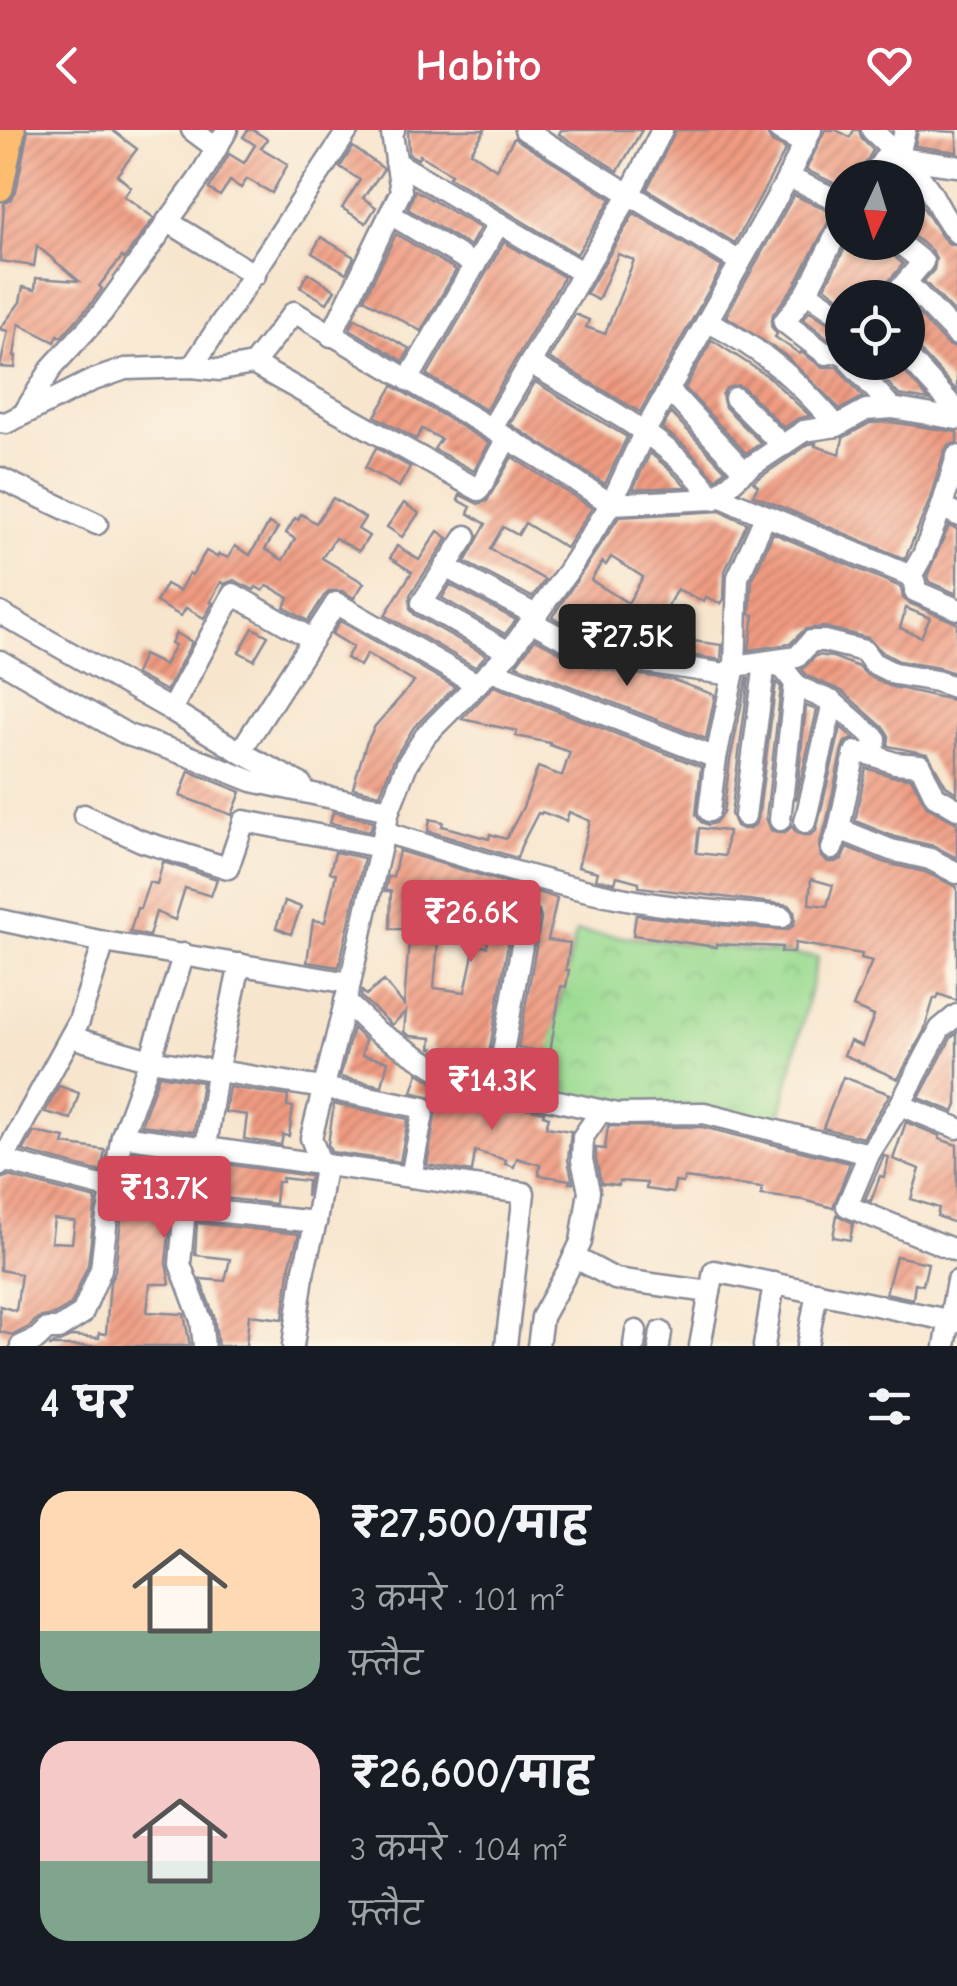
<!DOCTYPE html>
<html lang="hi">
<meta charset="utf-8">
<style>
:root{--surface:#171b24;--page:#20242c;--text:#f1f3f6;--muted:#9ea1a6;--accent:#d1495b}
body{margin:0;font-family:"Comic Neue","Playpen Sans Deva",sans-serif;background:var(--page);color:var(--text);height:100vh;display:flex;flex-direction:column;font-size:38px;white-space:nowrap}
*{box-sizing:border-box;margin:0}
p{font-size:32px;color:var(--muted)}
.icon{flex:none;width:55px;height:55px;fill:none;stroke:currentColor;stroke-width:2;stroke-linecap:round;stroke-linejoin:round}
.map{position:relative;height:1216px;overflow:hidden}
.panel{display:flex;flex-direction:column;background:var(--surface);flex:1}
.panel>*{flex:none}
.needle{width:65px;rotate:184deg}
.tools{position:absolute;left:825px;top:30px;display:grid;gap:20px}
.tools a{display:grid;place-items:center;width:100px;height:100px;border-radius:50%;background:var(--surface);box-shadow:0 2px 8px #0004;font-size:50px}
.price{position:absolute;translate:-50% -85px;padding:0 22px;border-radius:10px;background:var(--accent);color:#fff;font-size:32px;line-height:65px;filter:drop-shadow(0 2px 5px #0008)}
.price::after{content:'';position:absolute;left:50%;top:60px;width:30px;height:22px;margin-left:-15px;background:inherit;clip-path:polygon(0 0,100% 0,50% 100%)}
.price.current{background:#222;color:#fff}
ul{padding:0;list-style:none}
li{display:flex;align-items:center;gap:30px;height:250px;padding:0 40px}
li span{display:grid;place-items:center;flex:none;width:280px;height:200px;border-radius:30px;color:#555}
li>.icon{margin-inline-start:auto}
span .icon{width:120px;height:120px;fill:#fffc;stroke-width:1}
li b{font-size:42px}
h2{display:flex;justify-content:space-between;align-items:center;height:120px;padding:0 40px;font-size:42px}
header{display:flex;justify-content:space-between;align-items:center;height:130px;padding:0 40px;background:var(--accent);color:#fff;font-size:45px;font-weight:700}
.map>svg:first-child{display:block}
.park{fill:url(#park-crowns);stroke:#5b8578;stroke-width:2.5}
.building{fill:url(#building-hatch);fill-rule:evenodd}
.lines{fill:none;stroke-linecap:round;stroke-linejoin:round}
.minor-casing{stroke:#898a96;stroke-width:25}
.major-casing{stroke:#898a96;stroke-width:30}
.minor{stroke:#fff;stroke-width:20}
.major{stroke:#fcbd6f;stroke-width:25}
</style>
<header><svg class="icon" aria-label="back" viewBox="0 0 24 24"><path d="M15 5l-7 7 7 7"/></svg>Habito<svg class="icon" aria-label="heart" viewBox="0 0 24 24"><path d="M12 20l-8-8c-3-5 5-10 8-4 3-6 11-1 8 4z"/></svg></header>
<div class="map">
<svg width="957" height="1216" viewBox="0 0 957 1216">
<defs>
<pattern id="park-crowns" width="20" height="18" patternUnits="userSpaceOnUse" patternTransform="scale(2.5)"><rect width="20" height="18" fill="#9bdb92"/><path d="M2 6a3 3 0 1 1 6 0M12 15a3 3 0 1 1 6 0" fill="none" stroke="#85bc80"/></pattern>
<pattern id="building-hatch" width="6" height="6" patternUnits="userSpaceOnUse" patternTransform="scale(2.5)"><rect width="6" height="6" fill="#f09b81"/><path d="M-1 1l2-2M0 6l6-6M5 7l2-2" fill="none" stroke="#c27f6d"/></pattern>
</defs>
<rect width="100%" height="100%" fill="#fcf5e5"/>
<filter id="ink" filterUnits="userSpaceOnUse"><feTurbulence type="fractalNoise" baseFrequency=".01" numOctaves="2"/><feDisplacementMap in="SourceGraphic" scale="20" xChannelSelector="R" yChannelSelector="G"/><feConvolveMatrix kernelMatrix="1 2 1 2 8 2 1 2 1" color-interpolation-filters="sRGB"/></filter>
<filter id="wash" filterUnits="userSpaceOnUse"><feTurbulence type="fractalNoise" baseFrequency=".0048" numOctaves="4" result="noise"/><feDisplacementMap in="SourceGraphic" scale="40" xChannelSelector="R" yChannelSelector="G"/><feGaussianBlur stdDeviation="2.25" result="paint"/><feColorMatrix in="noise" values="0 0 0 0 0 0 0 0 0 0 0 0 0 0 0 0 0 1.4 0 .05"/><feComposite in="paint" operator="in"/></filter>
<g filter="url(#wash)">
<rect width="100%" height="100%" fill="#f7e5cd"/>
<path class="park" d="M576 802 818 827 778 995 630 980 539 962Z"/>
<g id="blocks">
<g class="building">
<path d="M28 0H112L137 19 117 45 131 57 124 66 154 88 124 129 122 127 99 156 102 159 91 174 61 207 58 205 55 212 19 194 14 226H16L15 238 0 237 8 201 0 199 20 172 23 157 35 160 36 148 79 151 37 116 34 136 0 131 4 74 11 69 16 61Z"/>
<path d="M248 0H253L267 9 261 18 288 34 272 63 247 49 241 58 230 51 220 66 209 59 229 24 244 33 255 15 243 7Z"/>
<path d="M408 0H485L471 22 496 39 514 8 611 69 577 124 449 47 451 44 420 25 418 29 409 24Z"/>
<path d="M561 0H642L618 41 559 4Z"/>
<path d="M676 0H765L772 12 786 19 735 113 647 59Z"/>
<path d="M825 0H836L850 7 854 0H859L862 9 873 20 857 48H842V57L806 40Z"/>
<path d="M918 0 957 2V22L915 16Z"/>
<path d="M353 17 384 39 363 68 376 77 366 93 342 78 360 50 340 37Z"/>
<path d="M908 54 942 107 948 113 957 116 956 184 924 151 934 140 936 128 932 121 908 102Z"/>
<path d="M415 60 480 98 470 116 408 79Z"/>
<path d="M794 65 833 83 795 155 773 184 771 196 777 204 775 207 800 224 801 222 822 237H837L863 267 840 279 786 226 726 186Z"/>
<path d="M634 83 722 137 640 282 549 228 575 184 589 190 586 197 605 204 634 130 618 124 598 170 586 164Z"/>
<path d="M396 104 456 140 421 201 364 169Z"/>
<path d="M321 107 354 127 346 143 312 123Z"/>
<path d="M504 112 564 147 486 280 427 245Z"/>
<path d="M848 112H885L889 122 903 134 882 159 879 168H842V170L825 157Z"/>
<path d="M308 143 335 160 327 173 300 157Z"/>
<path d="M908 173 947 215 957 218V261L918 218 908 214Z"/>
<path d="M810 181 834 197 842 200V208L829 209 803 189Z"/>
<path d="M355 188 410 219 403 231 350 199Z"/>
<path d="M712 210 769 247 810 286 797 289 784 298 744 258 738 255 726 258 722 265 725 277 761 313 746 323 685 258Z"/>
<path d="M869 232H896L929 270 899 265Z"/>
<path d="M535 252 627 307 605 354 510 294Z"/>
<path d="M393 256 489 313 474 341 434 319 441 309 422 299 416 309 375 286Z"/>
<path d="M671 283 725 340 716 349 687 318 662 298Z"/>
<path d="M891 292 957 302V313L948 315 944 322 929 372 905 429 753 365 758 356 753 352 809 314 816 313 815 316 840 324 843 308 870 293Z"/>
<path d="M376 318 410 337 399 357 365 338Z"/>
<path d="M650 323 668 338 687 357 633 359Z"/>
<path d="M512 327 592 378 566 418 525 393 518 405 503 397 490 419 545 450 532 467 465 432 486 394 468 383 471 377 458 370 460 365 478 374 487 371Z"/>
<path d="M333 368 365 388 358 399 369 406 359 421 335 408 322 428 364 453 354 468 342 461H330L324 466 308 491 284 477 289 468 272 458 267 456 263 461 256 457 254 460 234 450 224 454 221 452 210 472 213 473 204 488 186 478 181 486 156 472 166 454 179 461 189 443 192 445 206 421 217 427 219 424 228 428 235 416 250 425 269 393 278 398 265 419 283 430 295 409 286 403 295 388 298 390 301 384 316 393Z"/>
<path d="M404 373 419 383 402 407 387 397Z"/>
<path d="M720 381 747 393 725 441 724 469 721 474 706 467 704 472 677 459 657 496 667 500 664 507 722 515 721 530 643 518 630 512 628 515 596 511 552 487 619 387ZM611 427 643 447 628 473 591 450 602 432 606 435Z"/>
<path d="M949 396 957 399V464L929 452 927 446Z"/>
<path d="M438 401 448 408 410 465V479L415 485 486 525 475 537 385 485 412 442 390 428 397 416 419 430Z"/>
<path d="M773 403 901 457 903 468 909 473 957 493V544L939 538 899 531 882 522 868 508 824 497 805 499 790 514 749 520 754 485 750 484 752 450ZM906 478 930 488 921 507 900 498Z"/>
<path d="M450 455 516 490 505 504 442 468Z"/>
<path d="M340 491 455 557 414 597 394 629 380 664 353 658 356 647 366 614 375 596 414 552 367 524 360 536 346 528 353 517 332 504Z"/>
<path d="M253 498 268 506 254 530 239 522Z"/>
<path d="M176 503 192 512 166 561 135 544 143 525 164 535 175 515 171 513Z"/>
<path d="M535 509 589 537 673 550 715 565 706 609 516 535Z"/>
<path d="M817 525 833 527 859 537 867 545 889 556 957 571V663L946 656 928 624 888 616 889 606 885 599 842 561 807 546 802 539Z"/>
<path d="M747 548H749L731 684 736 696 742 699H749L755 695 758 689 776 552 781 557 766 688 771 700 778 703H785L792 696 796 703 803 705H810L816 701 841 597 854 609 845 612 842 619 826 695 819 715 821 727 828 732H835L842 729 847 717 886 733 925 742 957 757V871L939 864 937 869 934 868 924 901 898 949 844 925 850 911 862 916 874 886 853 877 872 831 861 828 862 824 795 813 794 823 781 822 782 817 716 814V817L633 805 636 785 708 794 787 800 793 796 795 789 794 780 789 775 639 757V752L617 746 615 753 596 749 598 742 578 737 590 691 569 682 566 691 542 682 541 684 538 683 521 716 517 728 428 701 430 689 443 692 442 696 489 709 490 704 506 709 523 677 538 637 562 646 570 622 550 615V613L516 606 517 601 462 589 494 556 701 637 696 685 701 692 708 695 715 693 723 683 730 630ZM699 698 728 701 725 726 696 723ZM811 749 833 755 827 776 809 774Z"/>
<path d="M806 576 817 580 796 670Z"/>
<path d="M866 638 891 646 911 648 927 677 957 693V728L934 716 895 707 855 691Z"/>
<path d="M189 641 241 662 232 685 180 666Z"/>
<path d="M333 682 373 691 370 701 330 693Z"/>
<path d="M399 721 557 768 548 810 570 813 566 840H569L566 857 561 856 550 922 518 918 541 789 539 781 530 774 521 775 513 785 486 941 445 928 434 921V918H431L432 908 410 906 404 902 406 881 392 895 361 867 362 861 366 865 384 851 404 875 409 809 438 811 434 858 465 862 475 815 487 817 490 796 464 791 467 769 437 762 436 767 411 762 410 799H390L391 761H385L388 747H393Z"/>
<path d="M335 722 364 728 339 837 307 832 313 790 325 792 336 744 330 742Z"/>
<path d="M163 732 217 749 211 766 185 758 175 790 156 782 149 806 130 802 137 778 140 779 149 752 157 754Z"/>
<path d="M285 771 301 777 291 804 276 798Z"/>
<path d="M353 898 365 910 362 925 388 931 382 956 340 947Z"/>
<path d="M957 903V975L954 982 919 968 951 908Z"/>
<path d="M418 943 434 953 462 964 544 982 543 985 549 987 546 997 571 1001 568 1030 573 1053H569L570 1050 539 1045 540 1035 517 1028 514 1037 505 1034 506 1030 475 1021 472 1042 427 1035 437 974 432 967 412 962Z"/>
<path d="M159 945 202 952 194 1002 141 995Z"/>
<path d="M843 947 890 964 863 1008 823 998Z"/>
<path d="M59 956 79 963 71 989 45 982Z"/>
<path d="M229 957 288 966 287 976 293 977 289 1006 283 1005 281 1015 244 1009 247 985 225 982Z"/>
<path d="M334 974 408 989 400 1032 331 1022 328 1014Z"/>
<path d="M906 992 940 1006 939 1009 957 1015V1094L937 1086 939 1078 911 1069 920 1039 893 1029Z"/>
<path d="M608 996 702 997 850 1033 833 1078 804 1070 761 1065 762 1058 684 1048 683 1053 675 1052 673 1063 646 1059 647 1053 619 1051V1055L601 1053 596 1029V1018L605 1019Z"/>
<path d="M34 1002 65 1008 63 1014 105 1020 101 1042 23 1021Z"/>
<path d="M133 1021 310 1046 306 1067 307 1051 282 1048V1052H277L275 1074 170 1062 166 1085H171L166 1133 170 1154H150L147 1182 184 1184 190 1216H49L73 1206 99 1208V1203L106 1204 110 1152 115 1141 121 1090Z"/>
<path d="M884 1026 889 1027 884 1047 880 1046 871 1071 865 1069Z"/>
<path d="M8 1046 96 1069 88 1135 71 1175 54 1185 38 1188 29 1197 13 1205 0 1202V1176L16 1181 21 1144 0 1140V1049ZM54 1089 75 1091 72 1113 51 1112Z"/>
<path d="M837 1085 853 1093 850 1110 833 1107Z"/>
<path d="M197 1093 299 1104 290 1134 283 1189 249 1185 246 1216H218L214 1186 200 1149 225 1151 230 1129 195 1125Z"/>
<path d="M896 1126 928 1133 923 1155 915 1153 913 1169 886 1163Z"/>
</g>
</g>
</g>
<g filter="url(#ink)">
<use href="#blocks" fill-opacity="0" stroke="#898a96" stroke-width="2.5"/>
<g class="lines">
<g class="minor-casing">
<g id="minor">
<path d="M192 0 216 18"/>
<path d="M525 0 740 132"/>
<path d="M779 0 805 14"/>
<path d="M872 0 890 17V20C906 31 919 44 930 61 939 76 944 90 957 103"/>
<path d="M899 26 905 0"/>
<path d="M906 29 957 36"/>
<path d="M396 32 583 143"/>
<path d="M788 47 842 72"/>
<path d="M871 48 890 20"/>
<path d="M390 84 475 135"/>
<path d="M167 91 255 145"/>
<path d="M842 93 807 162 784 192 826 224 839 221 842 224"/>
<path d="M907 153 957 205"/>
<path d="M807 162 842 186"/>
<path d="M892 168 923 132 898 112"/>
<path d="M707 191C765 221 794 247 837 296"/>
<path d="M331 206 401 61 392 4 394 0"/>
<path d="M908 227 957 281"/>
<path d="M850 232 892 278"/>
<path d="M530 233C591 270 674 309 714 369"/>
<path d="M253 234 294 182 539 327 611 374 644 303 785 53 811 0"/>
<path d="M192 237 348 0"/>
<path d="M408 250 499 93"/>
<path d="M668 259 744 341"/>
<path d="M735 268 783 316"/>
<path d="M24 283 53 236 102 183 198 50 227 0"/>
<path d="M0 292 6 293 91 251 125 239 192 237 220 240 253 234 479 360 507 308"/>
<path d="M491 299 630 63 662 0"/>
<path d="M0 348 97 394"/>
<path d="M719 366 911 446 923 425 942 376 957 385"/>
<path d="M942 376 957 326"/>
<path d="M466 406 422 473 509 522"/>
<path d="M445 437 536 485"/>
<path d="M911 446 915 453V461L957 479"/>
<path d="M0 483 171 580 240 622 301 654"/>
<path d="M532 492 592 524 725 544 735 536 797 527 811 511H824L864 521 873 533 895 544 936 551 957 558"/>
<path d="M0 531 128 605 184 624 252 651 389 680"/>
<path d="M491 540 716 628"/>
<path d="M171 580 233 464 312 509"/>
<path d="M240 622 336 473 477 554"/>
<path d="M872 625 895 633 920 635 935 666 957 679"/>
<path d="M709 681 716 628 735 536 738 447 765 387"/>
<path d="M84 685 141 711 228 738 244 691 381 717"/>
<path d="M745 686 765 533 783 538 798 557 833 572 876 609 872 625 855 622 839 699 832 719"/>
<path d="M780 690 795 553"/>
<path d="M805 692 833 572"/>
<path d="M839 699 891 720 930 729 957 743"/>
<path d="M384 702C467 727 551 756 637 771 685 780 734 782 782 787"/>
<path d="M0 790 104 812 350 853"/>
<path d="M345 871 376 901 439 940 467 951 617 984 704 983 869 1024"/>
<path d="M957 885 940 899 900 975 869 1024 847 1076 957 1121"/>
<path d="M71 907 150 930 323 958 424 978 411 1047"/>
<path d="M497 956 527 787"/>
<path d="M900 975 957 998"/>
<path d="M122 1006 524 1063 506 1216"/>
<path d="M206 1017 217 942 240 834"/>
<path d="M2 1030 112 1059"/>
<path d="M0 1035 79 891 104 812"/>
<path d="M574 1127 615 1149 710 1162"/>
<path d="M21 1216 37 1209 47 1199H58L82 1184 101 1139 107 1088 122 1006 150 930 184 824"/>
<path d="M204 1216 201 1190 180 1134 185 1078 316 1092"/>
<path d="M293 1216 304 1139 316 1092 324 1043 311 1008 350 853 389 680 407 634 426 605 509 522 568 441 611 374 714 369 744 341 804 301 837 296 866 280 892 278 957 289"/>
<path d="M538 1216 542 1187 567 1142 581 1112 589 1061 582 1030 583 1007 601 981"/>
<path d="M634 1216 636 1201"/>
<path d="M659 1216 661 1202"/>
<path d="M700 1216 714 1141 957 1192"/>
<path d="M764 1216 774 1153"/>
<path d="M807 1216 817 1162"/>
<path d="M945 1216 957 1151"/>
</g>
</g>
<g class="major-casing">
<path id="major" d="M0 58 12 0"/>
</g>
<use href="#minor" class="minor"/>
<use href="#major" class="major"/>
</g>
</g>
</svg>
<div class="tools">
<a><svg class="needle" viewBox="-14 -14 28 28"><path d="M0-13l5 13h-10z" fill="#e53935"/><path d="M0 13l5-13h-10z" fill="#9ea1a6"/></svg></a>
<a><svg class="icon" aria-label="locate" viewBox="0 0 24 24"><circle cx="12" cy="12" r="6"/><path d="M12 2v4M12 18v4M2 12h4M18 12h4"/></svg></a>
</div>
<b class="price current" style="left:627px;top:559px">₹27.5K</b>
<b class="price" style="left:471px;top:835px">₹26.6K</b>
<b class="price" style="left:492px;top:1003px">₹14.3K</b>
<b class="price" style="left:164px;top:1111px">₹13.7K</b>
</div>
<section class="panel">
<h2>4 घर<svg class="icon" aria-label="filters" viewBox="0 0 24 24"><path d="M4 7h16M4 17h16"/><circle cx="9" cy="7" r="2"/><circle cx="15" cy="17" r="2"/></svg></h2>
<ul>
<li><span style="background:linear-gradient(#ffd9b3 70%,#7fa58c 0)"><svg class="icon" aria-label="home" viewBox="0 0 24 24"><path d="M3 11l9-7 9 7M6 9v11h12V9"/></svg></span><div><b>₹27,500/माह</b><p>3 कमरे · 101 m²</p><p>फ़्लैट</p></div></li>
<li><span style="background:linear-gradient(#f6c9c9 60%,#7fa58c 0)"><svg class="icon" aria-label="home" viewBox="0 0 24 24"><path d="M3 11l9-7 9 7M6 9v11h12V9"/></svg></span><div><b>₹26,600/माह</b><p>3 कमरे · 104 m²</p><p>फ़्लैट</p></div></li>
</ul>
</section>
